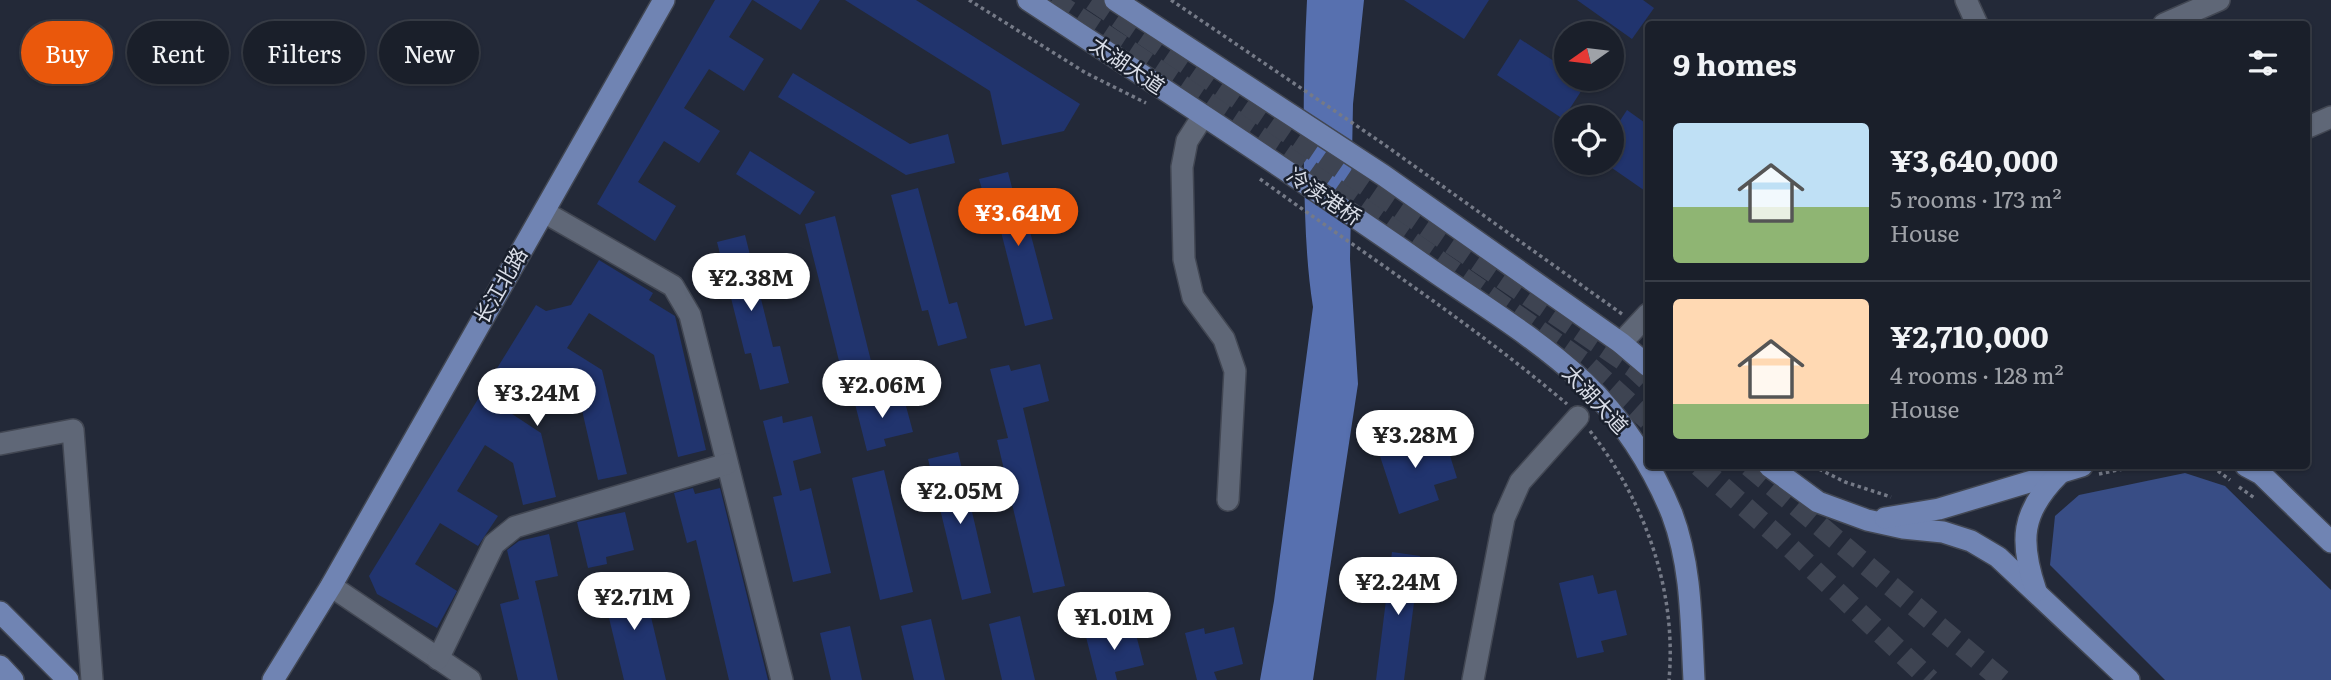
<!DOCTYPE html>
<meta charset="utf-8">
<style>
:root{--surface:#1a1f2a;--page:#232732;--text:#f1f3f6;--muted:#9fa2a8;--line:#383d47;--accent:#ea580c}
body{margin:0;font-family:Literata,"Noto Sans SC",serif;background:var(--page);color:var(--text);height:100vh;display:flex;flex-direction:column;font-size:26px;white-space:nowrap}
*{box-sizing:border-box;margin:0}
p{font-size:23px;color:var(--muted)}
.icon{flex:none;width:38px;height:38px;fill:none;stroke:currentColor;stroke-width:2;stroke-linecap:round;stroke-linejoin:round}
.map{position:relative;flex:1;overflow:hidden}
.side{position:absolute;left:1645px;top:21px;width:665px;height:448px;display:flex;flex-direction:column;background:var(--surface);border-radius:7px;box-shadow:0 2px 5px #0004,0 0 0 2px var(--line)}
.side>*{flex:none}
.banner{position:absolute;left:21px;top:21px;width:665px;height:63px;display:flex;gap:14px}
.needle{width:46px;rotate:256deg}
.buttons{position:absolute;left:1554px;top:21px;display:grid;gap:14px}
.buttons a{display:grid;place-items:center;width:70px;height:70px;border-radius:50%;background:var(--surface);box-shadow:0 2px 5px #0004,0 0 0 2px var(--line);font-size:35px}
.price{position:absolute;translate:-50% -60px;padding:0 16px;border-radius:24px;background:#fff;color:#222;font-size:23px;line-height:46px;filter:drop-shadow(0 2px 4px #0008)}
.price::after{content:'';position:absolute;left:50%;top:42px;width:21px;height:16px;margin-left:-10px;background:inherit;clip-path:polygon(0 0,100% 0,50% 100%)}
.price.on{background:var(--accent);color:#fff}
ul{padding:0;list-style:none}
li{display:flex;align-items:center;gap:21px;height:175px;padding:0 28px}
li+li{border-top:2px solid var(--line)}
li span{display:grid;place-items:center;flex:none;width:196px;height:140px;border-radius:7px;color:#555}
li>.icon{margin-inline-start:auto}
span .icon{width:84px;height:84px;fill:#fffc;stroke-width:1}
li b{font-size:30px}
h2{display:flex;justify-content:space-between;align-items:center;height:84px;padding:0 28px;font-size:30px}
.tag{padding:0 24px;border-radius:32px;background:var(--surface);box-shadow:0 2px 5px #0004,0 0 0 2px var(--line);font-size:24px;line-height:63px}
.tag.on{background:var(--accent);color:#fff}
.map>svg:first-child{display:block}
.green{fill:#384d85}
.water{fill:#5770af}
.building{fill:#21346e}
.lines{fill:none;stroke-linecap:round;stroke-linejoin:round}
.highway-tunnel{stroke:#3e4452;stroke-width:21;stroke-dasharray:21 10;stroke-linecap:butt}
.minor-casing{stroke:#424753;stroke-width:24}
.major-casing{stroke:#424753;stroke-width:24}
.path{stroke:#757a87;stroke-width:3.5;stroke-dasharray:3.5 3.5;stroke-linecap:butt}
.minor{stroke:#5f6777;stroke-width:21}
.major{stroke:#7084b3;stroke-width:21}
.labels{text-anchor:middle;stroke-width:5;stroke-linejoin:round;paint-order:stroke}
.street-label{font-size:21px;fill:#dadee8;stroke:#1a202d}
</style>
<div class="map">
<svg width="2331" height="680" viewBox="0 0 2331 680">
<rect width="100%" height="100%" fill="#232938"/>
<path class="green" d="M2185 473 2225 486 2331 590V680H2165L2050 565 2055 516 2079 495Z"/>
<path class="water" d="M1307 0H1364L1353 104 1350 259 1358 384 1313 680H1260L1274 601 1313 307C1306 263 1305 218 1304 173 1303 115 1304 58 1307 0Z"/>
<g class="building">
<path d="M715 0H752L729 37 764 59 744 91 709 69 684 108 720 131 699 163 664 141 638 182 676 206 655 241 597 204Z"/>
<path d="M753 0H820L801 30Z"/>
<path d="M845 0H916L1080 104 1064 131 1002 145 990 91Z"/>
<path d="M1404 0H1489L1464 39Z"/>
<path d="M1577 0H1643L1654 8 1632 39Z"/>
<path d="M1520 39 1566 69V79H1589L1563 119 1497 75Z"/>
<path d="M793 73 910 144 948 134 955 163 906 175 778 97Z"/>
<path d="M1627 110 1648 125V193L1612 168V133Z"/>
<path d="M750 151 815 192 800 215 736 174Z"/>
<path d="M1008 172 1017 207 1023 205 1053 319 1025 326 996 212 989 214 979 179Z"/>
<path d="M918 188 949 304 957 302 967 338 938 346 928 310 922 311 891 195Z"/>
<path d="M835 216 872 365 842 373 805 224Z"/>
<path d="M745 235 773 347 780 346 789 383 760 390 751 353 745 354 717 242Z"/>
<path d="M599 260 653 293 649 300 675 316 706 450 678 457 654 355 589 313 567 348 602 370 627 474 598 480 579 397 535 370 509 412 541 433 556 497 523 505 513 463 485 445 457 491 498 516 478 546 440 523 415 564 457 591 437 628 377 594 369 576 536 305 546 311 571 305Z"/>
<path d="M1040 364 1049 401 1023 408 1065 586 1033 593 997 440 1008 438 990 369 1009 365 1011 371Z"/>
<path d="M903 395 913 432 884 439 886 446 867 451 854 400 873 396 875 402Z"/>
<path d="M782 416 783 423 812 416 821 453 793 461 800 491 811 488 831 573 793 582 773 497 782 495 763 421Z"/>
<path d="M1420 430 1426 449 1446 443 1457 478 1434 485 1439 500 1399 514 1376 444Z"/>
<path d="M958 452 991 593 962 600 928 459Z"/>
<path d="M884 470 913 592 880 600 852 478Z"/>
<path d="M693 488 695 494 720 488 768 680H729L696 540 687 543 674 493Z"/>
<path d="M625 512 634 550 606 557 607 564 588 568 577 522Z"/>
<path d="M549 534 558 576 535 581 558 680H518L500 604 519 599 507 550 519 541Z"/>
<path d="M1392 552 1420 556 1404 680H1376Z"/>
<path d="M1593 575 1598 594 1616 590 1627 635 1601 641 1604 652 1577 658 1559 583Z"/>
<path d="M642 579 666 680H624L602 589Z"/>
<path d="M1020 616 1035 680H1002L989 624Z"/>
<path d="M931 619 945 680H914L901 626Z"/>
<path d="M850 626 862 680H831L820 633Z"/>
<path d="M1134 627 1144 665 1115 672 1117 680H1097L1085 633 1104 628 1106 635Z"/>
<path d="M1234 627 1243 664 1214 672 1217 680H1197L1185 633 1204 628 1205 634Z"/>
</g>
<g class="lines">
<g class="highway-tunnel">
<path d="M1052 0 1283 152 1585 363 1648 420"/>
<path d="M1092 0 1633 367 1648 381"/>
<path d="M1699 466 1780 538 1930 680"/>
<path d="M1749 466 2002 680"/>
</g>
<g class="minor-casing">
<g id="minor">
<path d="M1966 0 1977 24"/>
<path d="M2164 24 2219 0"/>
<path d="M1203 116 1187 141 1182 167 1184 259 1193 297 1224 339 1235 371 1228 500"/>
<path d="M2306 128 2331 117"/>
<path d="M544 212 673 286 690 315 782 680"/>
<path d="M1621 343 1648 314"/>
<path d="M0 444 73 430 92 680"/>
<path d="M331 586 470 680"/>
<path d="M438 659 494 544 515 527 727 464"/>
<path d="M1473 680 1504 518 1520 482 1578 417"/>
</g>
</g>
<g class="major-casing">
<g id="major">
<path d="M1028 0C1160 87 1293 173 1423 264 1477 302 1536 337 1584 382 1621 417 1653 467 1672 514 1692 567 1691 624 1694 680"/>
<path d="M1115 0 1383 175 1621 343 1648 366"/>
<path d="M1769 466 1818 502 1867 520 1903 528 1943 532 1971 541 1998 557 2129 680"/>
<path d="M2246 466 2261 474 2331 542"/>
<path d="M1885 518 1939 509 2082 466"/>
<path d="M2036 591C2019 541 2021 512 2059 474"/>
<path d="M0 612 68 680"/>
<path d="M0 666 13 680"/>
<path d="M273 680 331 586 664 0"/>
</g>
</g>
<g class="path">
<path d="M969 0 1086 73 1146 103"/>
<path d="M1171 0 1382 143 1622 314"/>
<path d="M1260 179C1363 253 1470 322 1567 404"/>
<path d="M1590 431C1645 501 1677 591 1669 680"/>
<path d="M1813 466 1845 482 1891 497"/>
<path d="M2198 466 2214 468 2230 480"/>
<path d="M2099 474 2137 466"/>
<path d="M2239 487 2256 499"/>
</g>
<use href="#minor" class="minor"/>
<use href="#major" class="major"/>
</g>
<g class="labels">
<g class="street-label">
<text transform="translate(1127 66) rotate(34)" y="7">太湖大道</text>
<text transform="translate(1324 197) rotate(34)" y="7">冷渎港桥</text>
<text transform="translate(501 286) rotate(-60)" y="7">长江北路</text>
<text transform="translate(1595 400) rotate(47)" y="7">太湖大道</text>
</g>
</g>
</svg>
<div class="buttons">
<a><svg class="needle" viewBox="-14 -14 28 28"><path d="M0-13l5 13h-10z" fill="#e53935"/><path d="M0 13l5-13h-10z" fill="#9fa2a8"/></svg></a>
<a><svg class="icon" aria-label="locate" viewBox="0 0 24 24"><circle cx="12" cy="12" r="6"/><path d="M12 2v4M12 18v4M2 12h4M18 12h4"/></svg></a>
</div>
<b class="price on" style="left:1018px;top:248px">¥3.64M</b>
<b class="price" style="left:751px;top:313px">¥2.38M</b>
<b class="price" style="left:882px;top:420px">¥2.06M</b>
<b class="price" style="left:537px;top:428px">¥3.24M</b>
<b class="price" style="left:1415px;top:470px">¥3.28M</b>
<b class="price" style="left:960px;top:526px">¥2.05M</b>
<b class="price" style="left:1398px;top:617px">¥2.24M</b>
<b class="price" style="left:634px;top:632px">¥2.71M</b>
<b class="price" style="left:1114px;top:652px">¥1.01M</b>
<div class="banner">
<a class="tag on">Buy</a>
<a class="tag">Rent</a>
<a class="tag">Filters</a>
<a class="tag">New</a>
</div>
<section class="side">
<h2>9 homes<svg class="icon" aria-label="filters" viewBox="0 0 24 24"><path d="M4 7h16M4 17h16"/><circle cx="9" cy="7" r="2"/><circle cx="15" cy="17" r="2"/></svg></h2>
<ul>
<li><span style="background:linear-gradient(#bfe0f5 60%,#8fb573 0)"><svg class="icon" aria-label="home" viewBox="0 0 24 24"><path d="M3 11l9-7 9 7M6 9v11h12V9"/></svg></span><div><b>¥3,640,000</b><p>5 rooms · 173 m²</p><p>House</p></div></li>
<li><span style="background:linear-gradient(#ffd9b3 75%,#8fb573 0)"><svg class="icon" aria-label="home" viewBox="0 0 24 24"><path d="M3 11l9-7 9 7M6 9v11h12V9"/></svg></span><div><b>¥2,710,000</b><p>4 rooms · 128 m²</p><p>House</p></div></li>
</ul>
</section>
</div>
